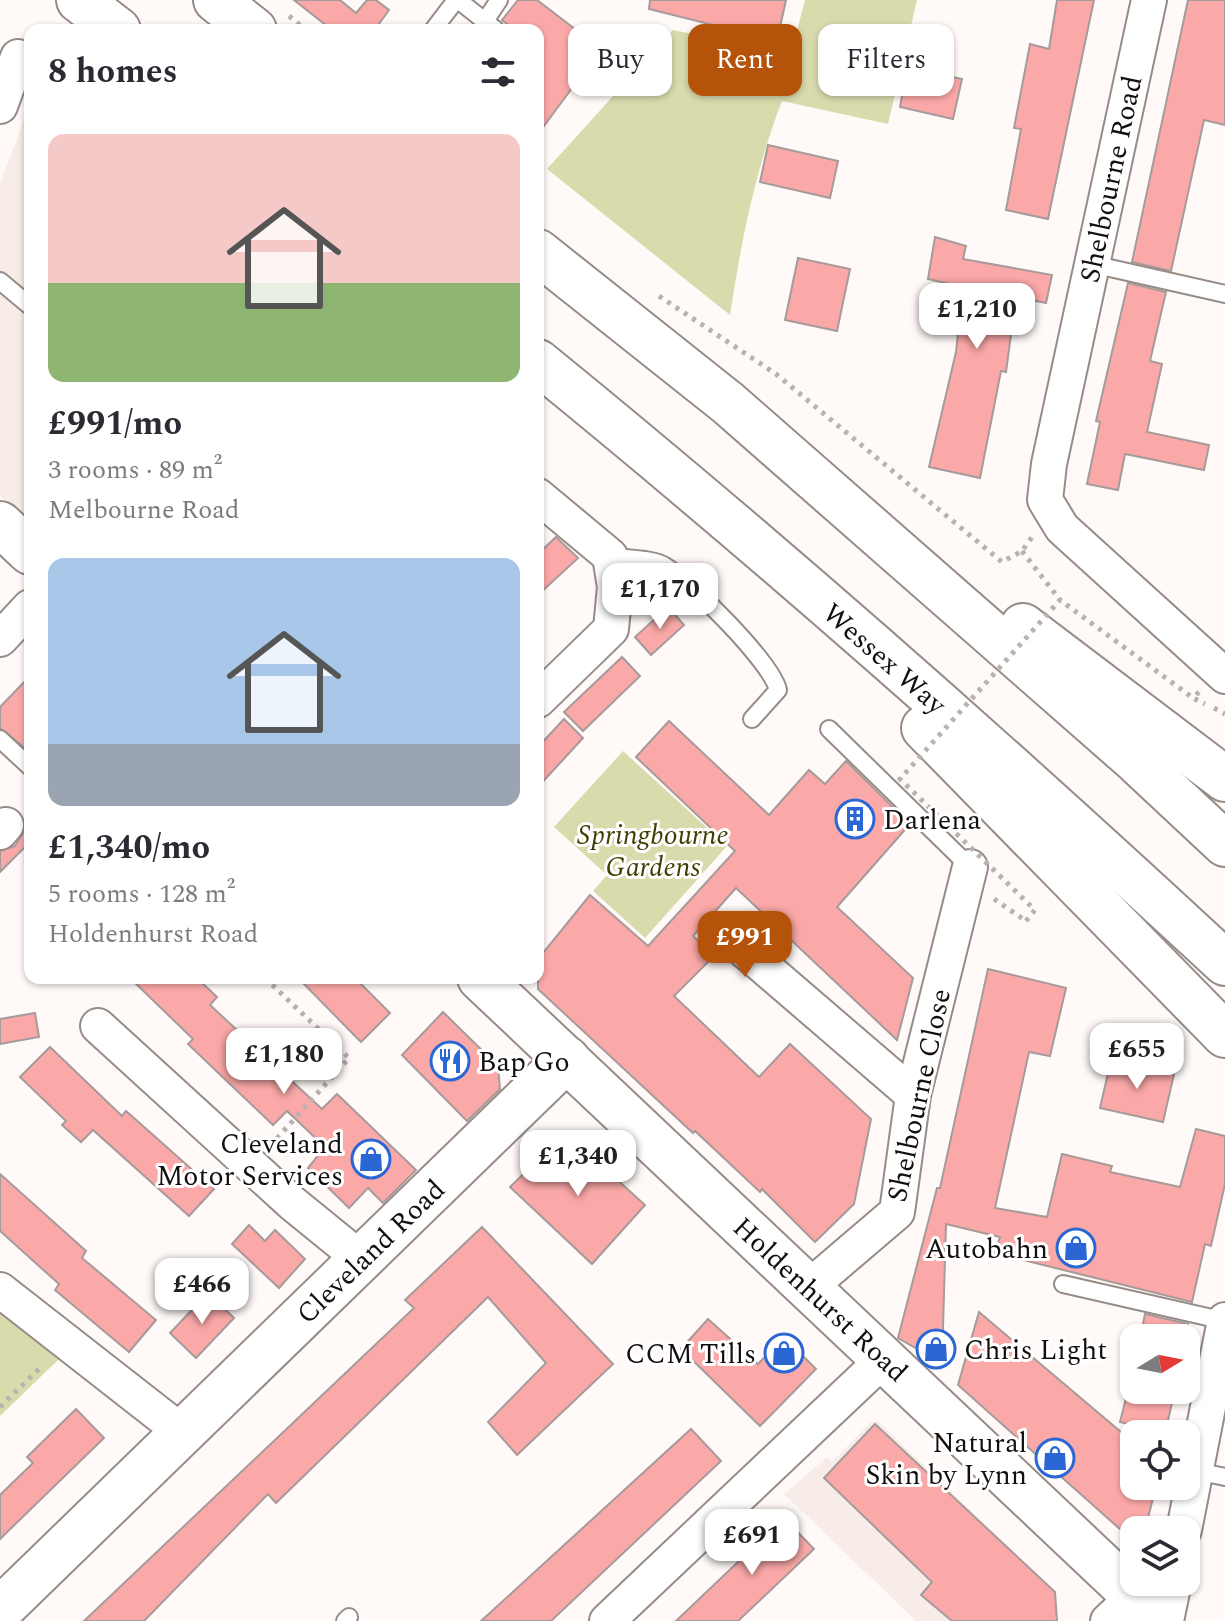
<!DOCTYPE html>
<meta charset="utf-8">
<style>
:root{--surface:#fff;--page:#f7f7f7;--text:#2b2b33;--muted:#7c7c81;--accent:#b45309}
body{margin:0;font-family:Spectral,serif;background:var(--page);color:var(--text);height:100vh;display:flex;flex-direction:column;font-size:30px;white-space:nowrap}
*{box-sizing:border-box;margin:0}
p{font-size:26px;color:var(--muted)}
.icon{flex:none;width:44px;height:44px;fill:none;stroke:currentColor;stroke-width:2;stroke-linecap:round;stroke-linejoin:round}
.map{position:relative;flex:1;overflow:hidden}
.sheet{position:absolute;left:24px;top:24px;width:520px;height:960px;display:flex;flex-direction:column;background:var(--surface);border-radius:16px;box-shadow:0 2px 6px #0004}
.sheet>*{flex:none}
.hud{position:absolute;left:568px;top:24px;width:536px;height:72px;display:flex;gap:16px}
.needle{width:52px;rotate:80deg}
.tools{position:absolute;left:1120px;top:1324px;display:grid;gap:16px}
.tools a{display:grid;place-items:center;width:80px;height:80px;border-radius:16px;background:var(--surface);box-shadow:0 2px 6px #0004;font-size:40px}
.price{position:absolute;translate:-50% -68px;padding:0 18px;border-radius:16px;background:#fff;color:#222;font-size:26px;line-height:52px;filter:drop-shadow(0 2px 4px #0008)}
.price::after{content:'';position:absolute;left:50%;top:48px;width:24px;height:18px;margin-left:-12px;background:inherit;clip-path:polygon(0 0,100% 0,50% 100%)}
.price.on{background:var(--accent);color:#fff}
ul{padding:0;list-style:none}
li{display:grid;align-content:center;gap:16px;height:424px;padding:0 24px}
li span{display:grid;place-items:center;height:248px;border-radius:16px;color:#555}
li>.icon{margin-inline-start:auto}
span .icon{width:144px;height:144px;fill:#fffc;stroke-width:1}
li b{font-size:34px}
h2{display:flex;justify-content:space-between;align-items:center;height:96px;padding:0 24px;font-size:34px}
.pill{padding:0 28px;border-radius:16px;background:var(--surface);box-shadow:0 2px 6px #0004;font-size:28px;line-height:72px}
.pill.on{background:var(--accent);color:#fff}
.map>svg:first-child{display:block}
.built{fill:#f7ece7}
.green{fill:#d9dbad}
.building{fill:#fba9a8;stroke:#a69a9a;stroke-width:2}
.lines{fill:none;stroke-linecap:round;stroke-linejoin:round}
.lane-casing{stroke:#968c87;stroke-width:20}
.street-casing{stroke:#968c87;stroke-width:38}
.secondary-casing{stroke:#968c87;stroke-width:48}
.highway-casing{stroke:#968c87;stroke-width:48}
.path{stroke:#b8b3b1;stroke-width:5;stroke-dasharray:4 6;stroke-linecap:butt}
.lane{stroke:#fff;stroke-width:16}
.street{stroke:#fff;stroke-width:34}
.secondary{stroke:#fff;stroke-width:44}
.highway{stroke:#fff;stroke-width:44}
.path-bridge{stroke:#b8b3b1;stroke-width:5;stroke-dasharray:4 6;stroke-linecap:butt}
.labels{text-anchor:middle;stroke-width:6;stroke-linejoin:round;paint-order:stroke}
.street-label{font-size:28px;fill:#130f0e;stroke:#fff}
.poi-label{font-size:28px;fill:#130f0e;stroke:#fff;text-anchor:end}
.park-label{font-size:28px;font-style:italic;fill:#3e3e00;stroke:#fff}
</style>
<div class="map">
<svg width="1225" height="1621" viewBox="0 0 1225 1621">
<rect width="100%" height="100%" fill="#fffaf8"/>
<g class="built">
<path d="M30 103V524L0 496V184Z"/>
<path d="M871 1422H879L1055 1592 1057 1621H916L784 1494 827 1457 832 1462Z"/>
</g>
<g class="green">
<path d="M805 0H917L888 124 782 101C755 171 741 242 730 315L547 169 673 30 791 54Z"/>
<path d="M623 751 727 846 645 938 593 891 607 875 554 827Z"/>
<path d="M0 1313 59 1359 0 1416Z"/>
</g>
<g class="building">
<path d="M294 0H340L356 13 367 0H376L389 10 376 28 379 30H332Z"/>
<path d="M518 0H537L601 49 538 134V30H515L502 20Z"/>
<path d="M650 0H786L777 41 649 9Z"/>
<path d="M1057 0H1094L1048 219 1006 210 1021 129 1014 128 1030 44 1049 49Z"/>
<path d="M1188 0H1225V125L1204 120 1171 271 1132 262Z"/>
<path d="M907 67 962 79 953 119 900 107Z"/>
<path d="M768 145 838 161 830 198 760 182Z"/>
<path d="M935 237 966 246 963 259 1052 275 1046 303 1016 297 1006 372 1001 371 980 478 929 467 956 352 963 287 928 279Z"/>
<path d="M798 258 850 269 837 331 785 320Z"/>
<path d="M1128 283 1166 292 1150 361 1162 364 1147 432 1209 445 1204 470 1125 454 1118 490 1087 484 1100 422 1096 421Z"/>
<path d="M556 537 578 558 538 595V554Z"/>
<path d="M668 607 684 625 651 655 635 637Z"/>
<path d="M622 657 640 676 583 731 564 712Z"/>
<path d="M30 676V752L0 728V707Z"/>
<path d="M564 719 583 738 538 787V747Z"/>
<path d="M669 721 769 815 809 770 825 784 846 761 910 824 837 907 913 978 897 1040 736 888 693 936 714 956 674 996 759 1077 790 1044 871 1119 854 1204 815 1242 762 1189 760 1192 695 1131 693 1133 538 989V959L590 895 648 946 735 851 636 757Z"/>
<path d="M25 830 30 842 0 872V851L15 846Z"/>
<path d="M988 969 1066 988 1050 1056 1029 1052 995 1208 1047 1217 1062 1154 1112 1166 1110 1172 1180 1187 1196 1129 1225 1136V1184L1211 1246 1205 1244 1192 1302 995 1253 1000 1237 946 1224 942 1363 898 1338 937 1188H940Z"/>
<path d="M130 978H197L217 997 210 1005 322 1109 337 1094 416 1170 383 1203 368 1188 349 1208 308 1168 325 1147 287 1111 273 1125 188 1044 193 1039Z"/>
<path d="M298 978H355L390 1013 361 1042Z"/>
<path d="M443 1012 498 1066 500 1089 467 1121 402 1055Z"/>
<path d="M35 1013 39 1037 0 1044V1019Z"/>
<path d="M50 1047 122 1116 126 1111 214 1189 189 1216 93 1130 81 1142 62 1125 66 1121 20 1077Z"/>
<path d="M1111 1060 1174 1074 1163 1122 1100 1108Z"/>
<path d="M566 1133 645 1205 592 1264 510 1187Z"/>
<path d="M0 1174 86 1251 82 1258 156 1320 129 1352 55 1290 59 1284 0 1231Z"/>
<path d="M249 1225 265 1241 275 1230 305 1259 279 1288 232 1244Z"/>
<path d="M482 1227 613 1364 517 1455 488 1422 546 1363 488 1297 276 1503 268 1494 144 1621H84L414 1308 405 1300Z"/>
<path d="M208 1293 234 1318 196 1358 170 1333Z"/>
<path d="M979 1312 1134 1443V1486H1156L1145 1530H1121L958 1385Z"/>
<path d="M1145 1314 1188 1324 1184 1338H1140Z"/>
<path d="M708 1319 758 1364 784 1337 816 1369 760 1426 681 1349Z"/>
<path d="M1128 1390H1175L1165 1433 1120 1422Z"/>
<path d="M76 1409 104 1438 0 1539V1495L33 1463 27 1457Z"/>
<path d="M875 1424 1055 1592 1057 1621H952L921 1595 932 1582 824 1478Z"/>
<path d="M691 1429 721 1461 551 1621H481Z"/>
<path d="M784 1518 814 1549 738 1621H676Z"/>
</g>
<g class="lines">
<g class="lane-casing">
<g id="lane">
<path d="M458 0 496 30"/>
<path d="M485 21 499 0"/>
<path d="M433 30 456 0"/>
<path d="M1092 264 1225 294"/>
<path d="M0 281 30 306"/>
<path d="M610 556C626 559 652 558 665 566 691 582 772 663 778 690L752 719"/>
<path d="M829 729 970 867"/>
<path d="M0 739 30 767"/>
<path d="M1063 1284 1225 1321"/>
<path d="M1196 1471 1225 1477"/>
<path d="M345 1621 349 1617"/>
</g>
</g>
<g class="street-casing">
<g id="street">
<path d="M1149 0 1049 464 1045 500 1062 528 1225 676"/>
<path d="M0 106 18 57"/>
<path d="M538 496 610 556 615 587 611 629 538 700"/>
<path d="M0 639 30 607"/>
<path d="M0 832 6 825"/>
<path d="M727 935 913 1095"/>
<path d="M98 1026 292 1203 362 1260"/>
<path d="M808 1288 897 1212 913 1095 970 867"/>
<path d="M0 1290 183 1433"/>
<path d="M1184 1530 1225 1320"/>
<path d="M607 1621 884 1359"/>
<path d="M1108 1621 1135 1596"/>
<path d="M1166 1621 1174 1582"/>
</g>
</g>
<g class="secondary-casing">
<g id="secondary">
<path d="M0 524 30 552"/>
<path d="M480 978 1161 1621"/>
<path d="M0 1610 567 1059"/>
</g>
</g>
<g class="highway-casing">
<g id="highway">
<path d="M79 0 118 30"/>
<path d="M216 0 254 30"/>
<path d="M538 252 728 403 1133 758 1225 844"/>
<path d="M538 362C774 554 1002 756 1225 963"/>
<path d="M1023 626 1225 779"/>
<path d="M924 728 1225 1035"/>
</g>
</g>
<g class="path">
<path d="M289 16 306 30"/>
<path d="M659 296 776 374 1002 562 1022 551 1032 537"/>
<path d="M1022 551 1060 600"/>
<path d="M1199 692 1193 698 1205 704"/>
<path d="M1214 708 1225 714"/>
<path d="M994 899 1026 921"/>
<path d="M265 978 349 1058 272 1144"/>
<path d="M0 1407 43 1365"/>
</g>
<use href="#lane" class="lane"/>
<use href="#street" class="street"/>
<use href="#secondary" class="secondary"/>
<use href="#highway" class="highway"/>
<path class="path-bridge" d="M1026 921 1035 910 900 779 1060 600 1193 698"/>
</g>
<defs>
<g id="building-ring" transform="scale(2)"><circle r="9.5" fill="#fff" stroke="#2b67d4" stroke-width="1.5"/><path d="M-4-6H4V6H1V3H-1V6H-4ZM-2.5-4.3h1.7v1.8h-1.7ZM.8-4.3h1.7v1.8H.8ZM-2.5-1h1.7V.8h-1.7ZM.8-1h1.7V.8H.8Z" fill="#2b67d4"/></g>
<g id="restaurant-ring" transform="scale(2)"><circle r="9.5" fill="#fff" stroke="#2b67d4" stroke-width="1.5"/><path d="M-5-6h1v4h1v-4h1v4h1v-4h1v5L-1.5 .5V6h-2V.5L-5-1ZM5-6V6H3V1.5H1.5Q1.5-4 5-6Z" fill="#2b67d4"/></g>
<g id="shop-ring" transform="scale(2)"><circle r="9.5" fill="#fff" stroke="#2b67d4" stroke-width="1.5"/><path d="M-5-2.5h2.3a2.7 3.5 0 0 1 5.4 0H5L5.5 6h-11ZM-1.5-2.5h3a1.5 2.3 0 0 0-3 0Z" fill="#2b67d4"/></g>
</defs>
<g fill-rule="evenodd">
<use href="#building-ring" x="855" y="819"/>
<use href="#restaurant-ring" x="450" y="1061"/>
<use href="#shop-ring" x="371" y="1159"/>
<use href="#shop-ring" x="1076" y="1248"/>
<use href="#shop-ring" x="936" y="1349"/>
<use href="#shop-ring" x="784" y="1353"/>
<use href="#shop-ring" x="1055" y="1458"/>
</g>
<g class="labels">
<g class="street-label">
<text transform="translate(1110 179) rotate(-78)" y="10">Shelbourne Road</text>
<text transform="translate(885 658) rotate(41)" y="10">Wessex Way</text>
<text transform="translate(918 1095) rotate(-78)" y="10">Shelbourne Close</text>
<text transform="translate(370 1251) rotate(-44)" y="10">Cleveland Road</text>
<text transform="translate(821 1299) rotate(43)" y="10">Holdenhurst Road</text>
</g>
<g class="poi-label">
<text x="883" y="829" text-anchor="start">Darlena</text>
<text x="478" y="1071" text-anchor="start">Bap Go</text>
<text x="343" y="1153">Cleveland<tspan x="343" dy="32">Motor Services</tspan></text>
<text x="1048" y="1258">Autobahn</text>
<text x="964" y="1359" text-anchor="start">Chris Light</text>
<text x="756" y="1363">CCM Tills</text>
<text x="1027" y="1452">Natural<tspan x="1027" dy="32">Skin by Lynn</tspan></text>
</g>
<g class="park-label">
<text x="653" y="844">Springbourne<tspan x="653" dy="32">Gardens</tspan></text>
</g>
</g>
</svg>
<div class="tools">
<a><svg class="needle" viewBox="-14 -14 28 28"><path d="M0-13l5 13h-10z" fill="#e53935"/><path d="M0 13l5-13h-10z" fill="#7c7c81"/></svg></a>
<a><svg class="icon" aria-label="locate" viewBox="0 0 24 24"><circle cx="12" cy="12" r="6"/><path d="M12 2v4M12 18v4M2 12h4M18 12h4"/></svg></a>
<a><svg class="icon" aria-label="layers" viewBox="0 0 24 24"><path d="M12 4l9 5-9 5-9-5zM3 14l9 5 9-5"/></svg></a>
</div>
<b class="price" style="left:977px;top:351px">£1,210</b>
<b class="price" style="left:660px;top:631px">£1,170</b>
<b class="price on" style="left:745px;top:979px">£991</b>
<b class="price" style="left:1137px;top:1091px">£655</b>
<b class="price" style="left:284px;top:1096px">£1,180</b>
<b class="price" style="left:578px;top:1198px">£1,340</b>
<b class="price" style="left:202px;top:1326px">£466</b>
<b class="price" style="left:752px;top:1577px">£691</b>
<div class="hud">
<a class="pill">Buy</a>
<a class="pill on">Rent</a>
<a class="pill">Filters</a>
</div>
<section class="sheet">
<h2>8 homes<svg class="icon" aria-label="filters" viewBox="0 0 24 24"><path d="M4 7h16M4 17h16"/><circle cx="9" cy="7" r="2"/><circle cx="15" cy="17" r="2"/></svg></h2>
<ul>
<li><span style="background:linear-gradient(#f6c9c9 60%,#8fb573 0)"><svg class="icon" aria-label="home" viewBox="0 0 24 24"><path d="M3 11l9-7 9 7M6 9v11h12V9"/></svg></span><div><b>£991/mo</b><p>3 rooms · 89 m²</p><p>Melbourne Road</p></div></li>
<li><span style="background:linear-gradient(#a9c7e8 75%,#9aa5b1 0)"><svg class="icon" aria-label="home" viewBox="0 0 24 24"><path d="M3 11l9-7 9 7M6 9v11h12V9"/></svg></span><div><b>£1,340/mo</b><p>5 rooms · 128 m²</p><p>Holdenhurst Road</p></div></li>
</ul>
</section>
</div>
